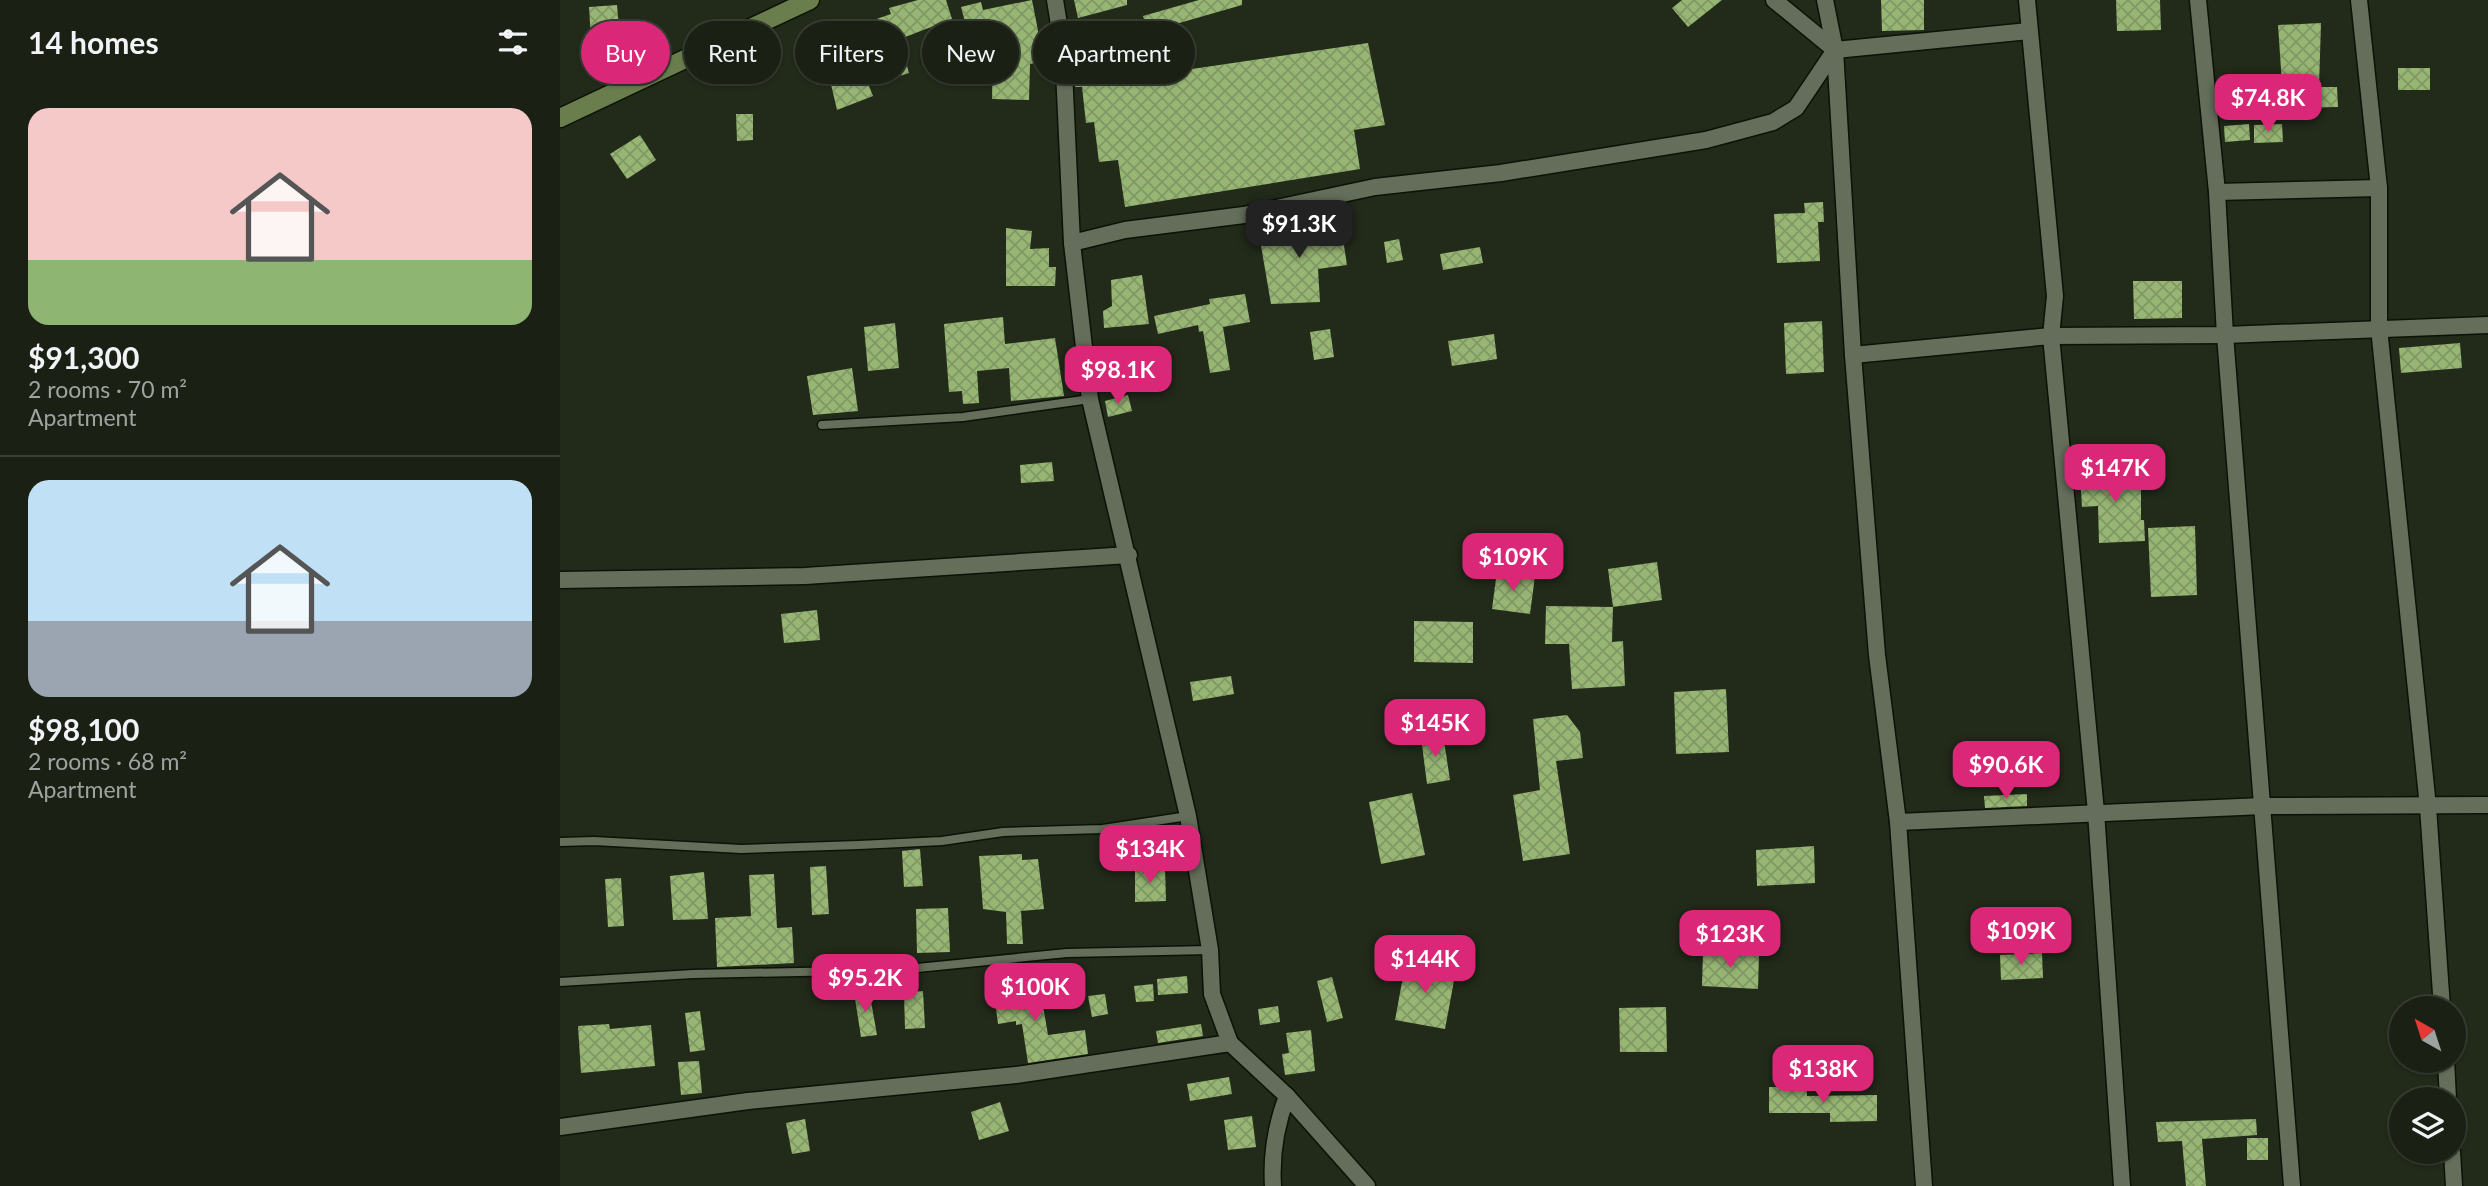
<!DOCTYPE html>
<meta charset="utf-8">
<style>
:root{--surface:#1a2014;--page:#272d22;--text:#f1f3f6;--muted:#9fa3a0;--line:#383e34;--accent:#db2777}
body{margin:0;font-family:Lato,sans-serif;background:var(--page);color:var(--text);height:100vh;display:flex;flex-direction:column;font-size:26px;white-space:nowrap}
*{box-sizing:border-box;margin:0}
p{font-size:23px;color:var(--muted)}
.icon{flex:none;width:38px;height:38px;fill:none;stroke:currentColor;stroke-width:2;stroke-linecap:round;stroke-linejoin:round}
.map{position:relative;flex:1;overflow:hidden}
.side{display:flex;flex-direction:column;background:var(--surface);width:560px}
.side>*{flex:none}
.hud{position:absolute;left:21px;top:21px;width:665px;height:63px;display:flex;gap:14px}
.needle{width:46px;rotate:321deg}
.controls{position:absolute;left:1829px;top:996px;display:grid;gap:14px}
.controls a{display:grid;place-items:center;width:77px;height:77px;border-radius:50%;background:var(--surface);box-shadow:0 2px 5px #0004,0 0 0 2px var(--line);font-size:35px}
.price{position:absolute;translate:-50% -60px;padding:0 16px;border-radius:14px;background:var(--accent);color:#fff;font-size:23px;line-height:46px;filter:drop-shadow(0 2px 4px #0008)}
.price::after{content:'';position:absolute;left:50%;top:42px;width:21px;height:16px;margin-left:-10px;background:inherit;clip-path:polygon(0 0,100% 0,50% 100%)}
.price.active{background:#222;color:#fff}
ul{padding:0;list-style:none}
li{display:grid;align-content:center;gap:14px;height:371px;padding:0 28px}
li+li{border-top:2px solid var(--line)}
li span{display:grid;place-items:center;height:217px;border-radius:21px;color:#555}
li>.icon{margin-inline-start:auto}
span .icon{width:126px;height:126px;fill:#fffc;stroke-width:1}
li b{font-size:30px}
h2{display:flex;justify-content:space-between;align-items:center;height:84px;padding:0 28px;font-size:30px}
.tag{padding:0 24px;border-radius:32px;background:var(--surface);box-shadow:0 2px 5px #0004,0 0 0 2px var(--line);font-size:24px;line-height:63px}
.tag.active{background:var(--accent);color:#fff}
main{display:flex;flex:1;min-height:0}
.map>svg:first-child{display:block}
.building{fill:url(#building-cross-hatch)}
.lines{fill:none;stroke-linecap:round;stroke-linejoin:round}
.lane-casing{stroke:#0c1205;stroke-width:11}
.street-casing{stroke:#0c1205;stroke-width:19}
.secondary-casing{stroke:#0c1205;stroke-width:21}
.lane{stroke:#656e5b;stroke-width:8}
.street{stroke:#656e5b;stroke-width:16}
.secondary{stroke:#697e4c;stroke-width:18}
</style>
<main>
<section class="side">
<h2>14 homes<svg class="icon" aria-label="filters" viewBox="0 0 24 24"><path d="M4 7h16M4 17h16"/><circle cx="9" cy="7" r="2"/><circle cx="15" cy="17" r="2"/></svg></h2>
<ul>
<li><span style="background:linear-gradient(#f6c9c9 70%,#8fb573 0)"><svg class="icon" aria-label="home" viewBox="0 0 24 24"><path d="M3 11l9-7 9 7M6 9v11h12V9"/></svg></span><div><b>$91,300</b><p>2 rooms · 70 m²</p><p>Apartment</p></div></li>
<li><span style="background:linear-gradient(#bfe0f5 65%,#9aa5b1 0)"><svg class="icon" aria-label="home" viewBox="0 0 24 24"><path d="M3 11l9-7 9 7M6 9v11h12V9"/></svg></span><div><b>$98,100</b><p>2 rooms · 68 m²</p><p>Apartment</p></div></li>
</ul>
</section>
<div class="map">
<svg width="1928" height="1186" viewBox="0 0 1928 1186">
<defs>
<pattern id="building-cross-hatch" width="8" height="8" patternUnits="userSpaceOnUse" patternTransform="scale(1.75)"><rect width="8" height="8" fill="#97b673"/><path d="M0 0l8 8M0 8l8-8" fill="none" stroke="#819866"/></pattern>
</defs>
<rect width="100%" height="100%" fill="#222a1a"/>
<g class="building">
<path d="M358 0H386L392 19 340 39 349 73 309 86 313 96 277 110 270 80 257 85 250 68 275 58 267 36 331 14 329 8Z"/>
<path d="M472 0 484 61 470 64 469 100 432 99 433 51 414 56 401 7 421 2 423 10Z"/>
<path d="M514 0H567V5L518 18Z"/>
<path d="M639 0H682V5L588 32 583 16Z"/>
<path d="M1122 0H1162L1128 27 1112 8Z"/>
<path d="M1321 0H1364V30L1322 31Z"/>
<path d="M1556 0H1600L1601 30 1557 31Z"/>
<path d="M57 5 60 38 31 40 29 7Z"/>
<path d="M1761 23 1759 87H1777L1778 107 1730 108 1729 84H1722L1718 25Z"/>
<path d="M808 43 825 125 794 130 800 169 565 207 558 160 539 162 534 122 526 123 522 87H515L514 61 548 58 550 81Z"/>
<rect x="1838" y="68" width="32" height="22"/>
<path d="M176 114H193V140L177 141Z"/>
<path d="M1689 124 1690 140 1665 142 1664 126Z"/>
<path d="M1722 124 1723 142 1694 143V125Z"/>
<path d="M80 135 96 160 67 179 50 154Z"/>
<path d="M1263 202 1264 222H1258L1260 261 1217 263 1214 214 1245 213 1244 203Z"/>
<path d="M750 222 751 231 781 226 787 265 758 269 760 302 711 304 698 228Z"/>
<path d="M446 228 472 231 470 249 489 248V267H496L495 286H446Z"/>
<path d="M839 239 843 260 827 263 824 242Z"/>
<path d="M920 247 923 263 883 270 880 254Z"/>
<path d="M582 275 589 324 544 328 543 311 552 306 551 280Z"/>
<path d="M1573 281H1622V318L1574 319Z"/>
<path d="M685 294 690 322 663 327 670 370 650 373 643 331 639 332 638 325 598 334 594 316 650 304 649 299Z"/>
<path d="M443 317 445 344 495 338 504 396 451 401 449 368 417 371 419 403 403 404 402 391 389 392 384 324Z"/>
<path d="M1262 321 1264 372 1226 374 1224 323Z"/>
<path d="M335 323 339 368 308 371 304 327Z"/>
<path d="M770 329 774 357 754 360 750 332Z"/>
<path d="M934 334 937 359 892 366 888 341Z"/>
<path d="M1900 343 1902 368 1841 373 1839 348Z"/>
<path d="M292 368 298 411 253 415 247 376Z"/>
<path d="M568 395 572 411 548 417 545 401Z"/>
<path d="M492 462 494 481 461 483 460 465Z"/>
<path d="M1540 471H1581V520H1584L1585 541 1539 543 1538 506 1522 507 1520 474Z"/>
<path d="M1635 526 1637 595 1591 597 1588 528Z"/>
<path d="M1097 562 1102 600 1053 607 1048 569Z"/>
<path d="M937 571 975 576 970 614 932 609Z"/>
<path d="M986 606 1053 607 1052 642 1063 641 1065 686 1012 689 1009 644H985Z"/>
<path d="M257 610 260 640 224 643 221 614Z"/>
<path d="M854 621 913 622V663L854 662Z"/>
<path d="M671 676 674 694 633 701 630 682Z"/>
<path d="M1166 689 1169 752 1116 754 1114 692Z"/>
<path d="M1007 715 1020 732 1023 758 996 761 1010 854 963 861 953 795 980 790 973 719Z"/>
<path d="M883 734 890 780 867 784 861 737Z"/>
<path d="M852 793 865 855 821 864 809 802Z"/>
<path d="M1467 794V806L1425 808 1424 796Z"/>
<path d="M1254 846 1255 883 1197 886 1196 850Z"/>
<path d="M360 849 363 886 344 887 342 851Z"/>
<path d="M462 854V860L478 859 484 909 461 911 463 944H447L446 912 423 909 419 856Z"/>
<path d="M266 866 269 914 252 915 250 867Z"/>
<path d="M605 868 606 901 575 902V869Z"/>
<path d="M144 872 148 919 113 920 110 876Z"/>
<path d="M214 874 217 928 232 927 234 963 157 967 155 918 191 916 189 875Z"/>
<path d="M61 878 64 926 48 927 45 879Z"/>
<path d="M388 908 390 952 357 953 356 909Z"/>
<path d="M1143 952 1199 955 1198 989 1142 986Z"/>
<path d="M1482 953 1483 978 1441 980 1440 955Z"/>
<path d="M846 961 896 970 885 1029 835 1020Z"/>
<path d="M627 976 628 993 598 995 597 979Z"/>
<path d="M772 977 783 1018 767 1022 757 981Z"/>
<path d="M466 979 467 990 480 988 488 1035 525 1030 528 1054 468 1063 462 1024 456 1025V1021L438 1024 433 984Z"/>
<path d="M593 984 594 1001 576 1002 574 986Z"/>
<path d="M309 990 317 1035 301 1037 294 992Z"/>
<path d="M363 991 365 1028 345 1029 344 993Z"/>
<path d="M545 994 548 1014 532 1017 528 996Z"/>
<path d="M718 1006 720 1022 700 1025 698 1009Z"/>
<path d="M1106 1007 1107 1052H1060L1059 1008Z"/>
<path d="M140 1011 145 1050 130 1052 125 1013Z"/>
<path d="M49 1024 50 1029 91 1025 95 1066 21 1073 18 1026Z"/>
<path d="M641 1024 643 1036 598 1043 596 1031Z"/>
<path d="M751 1030 755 1071 725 1075 722 1054 729 1053 726 1033Z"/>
<path d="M139 1061 142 1093 121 1095 118 1062Z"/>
<path d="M669 1077 672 1094 630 1101 627 1084Z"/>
<path d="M1209 1087H1247V1096L1317 1095V1121L1270 1122V1113H1209Z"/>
<path d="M440 1102 449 1131 419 1140 411 1112Z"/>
<path d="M692 1116 696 1147 668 1150 664 1120Z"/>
<path d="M245 1119 250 1151 232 1154 226 1123Z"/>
<path d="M1696 1119 1697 1135 1642 1139 1646 1186H1626L1622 1141 1598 1142 1596 1122Z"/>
<rect x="1687" y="1138" width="21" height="22"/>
</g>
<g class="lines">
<g class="lane-casing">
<g id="lane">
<path d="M262 425 403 417 530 399"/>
<path d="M0 842 34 841 181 849 299 845 382 841 443 832 543 829 628 816"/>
<path d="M0 982 133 974 337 970 507 953 650 950"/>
</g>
</g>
<g class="street-casing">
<g id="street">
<path d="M495 0 503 49 512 243 530 399 628 816 650 950 652 994 670 1043 727 1096 807 1186"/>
<path d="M1214 0 1275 50"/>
<path d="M1265 0 1275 50 1293 355 1317 655 1338 822 1364 1186"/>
<path d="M1467 0 1495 296 1491 336 1536 812 1562 1186"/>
<path d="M1638 0 1657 192 1665 335 1732 1186"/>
<path d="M1799 0 1819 188V328L1868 807 1882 1008"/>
<path d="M1657 192 1819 188"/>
<path d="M512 243 565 230 684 215 815 187 941 173 1146 140 1213 122 1236 108 1275 50 1469 31"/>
<path d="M1293 355 1491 336 1665 335 1928 325"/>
<path d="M0 580 245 576 569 555"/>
<path d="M1338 822 1703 806 1928 805"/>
<path d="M1886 1060 1888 1099"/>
<path d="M0 1127 188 1101 456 1075 670 1043"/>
<path d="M1892 1152 1894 1186"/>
<path d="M713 1186C711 1155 716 1125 727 1096"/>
</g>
</g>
<g class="secondary-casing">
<path id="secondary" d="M0 118 250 0"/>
</g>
<use href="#lane" class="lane"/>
<use href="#street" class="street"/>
<use href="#secondary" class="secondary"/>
</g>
</svg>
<div class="controls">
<a><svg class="needle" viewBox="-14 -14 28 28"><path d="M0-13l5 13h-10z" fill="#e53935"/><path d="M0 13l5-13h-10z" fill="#9fa3a0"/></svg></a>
<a><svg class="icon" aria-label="layers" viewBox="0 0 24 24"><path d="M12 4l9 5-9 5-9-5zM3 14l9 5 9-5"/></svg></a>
</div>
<b class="price" style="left:1708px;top:134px">$74.8K</b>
<b class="price active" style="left:739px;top:260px">$91.3K</b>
<b class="price" style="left:558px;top:406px">$98.1K</b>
<b class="price" style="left:1555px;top:504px">$147K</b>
<b class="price" style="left:953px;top:593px">$109K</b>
<b class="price" style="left:875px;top:759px">$145K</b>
<b class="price" style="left:1446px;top:801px">$90.6K</b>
<b class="price" style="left:590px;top:885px">$134K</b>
<b class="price" style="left:1461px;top:967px">$109K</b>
<b class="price" style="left:1170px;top:970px">$123K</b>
<b class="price" style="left:865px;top:995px">$144K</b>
<b class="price" style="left:305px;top:1014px">$95.2K</b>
<b class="price" style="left:475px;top:1023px">$100K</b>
<b class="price" style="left:1263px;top:1105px">$138K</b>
<div class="hud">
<a class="tag active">Buy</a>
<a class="tag">Rent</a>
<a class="tag">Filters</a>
<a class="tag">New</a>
<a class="tag">Apartment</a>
</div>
</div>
</main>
